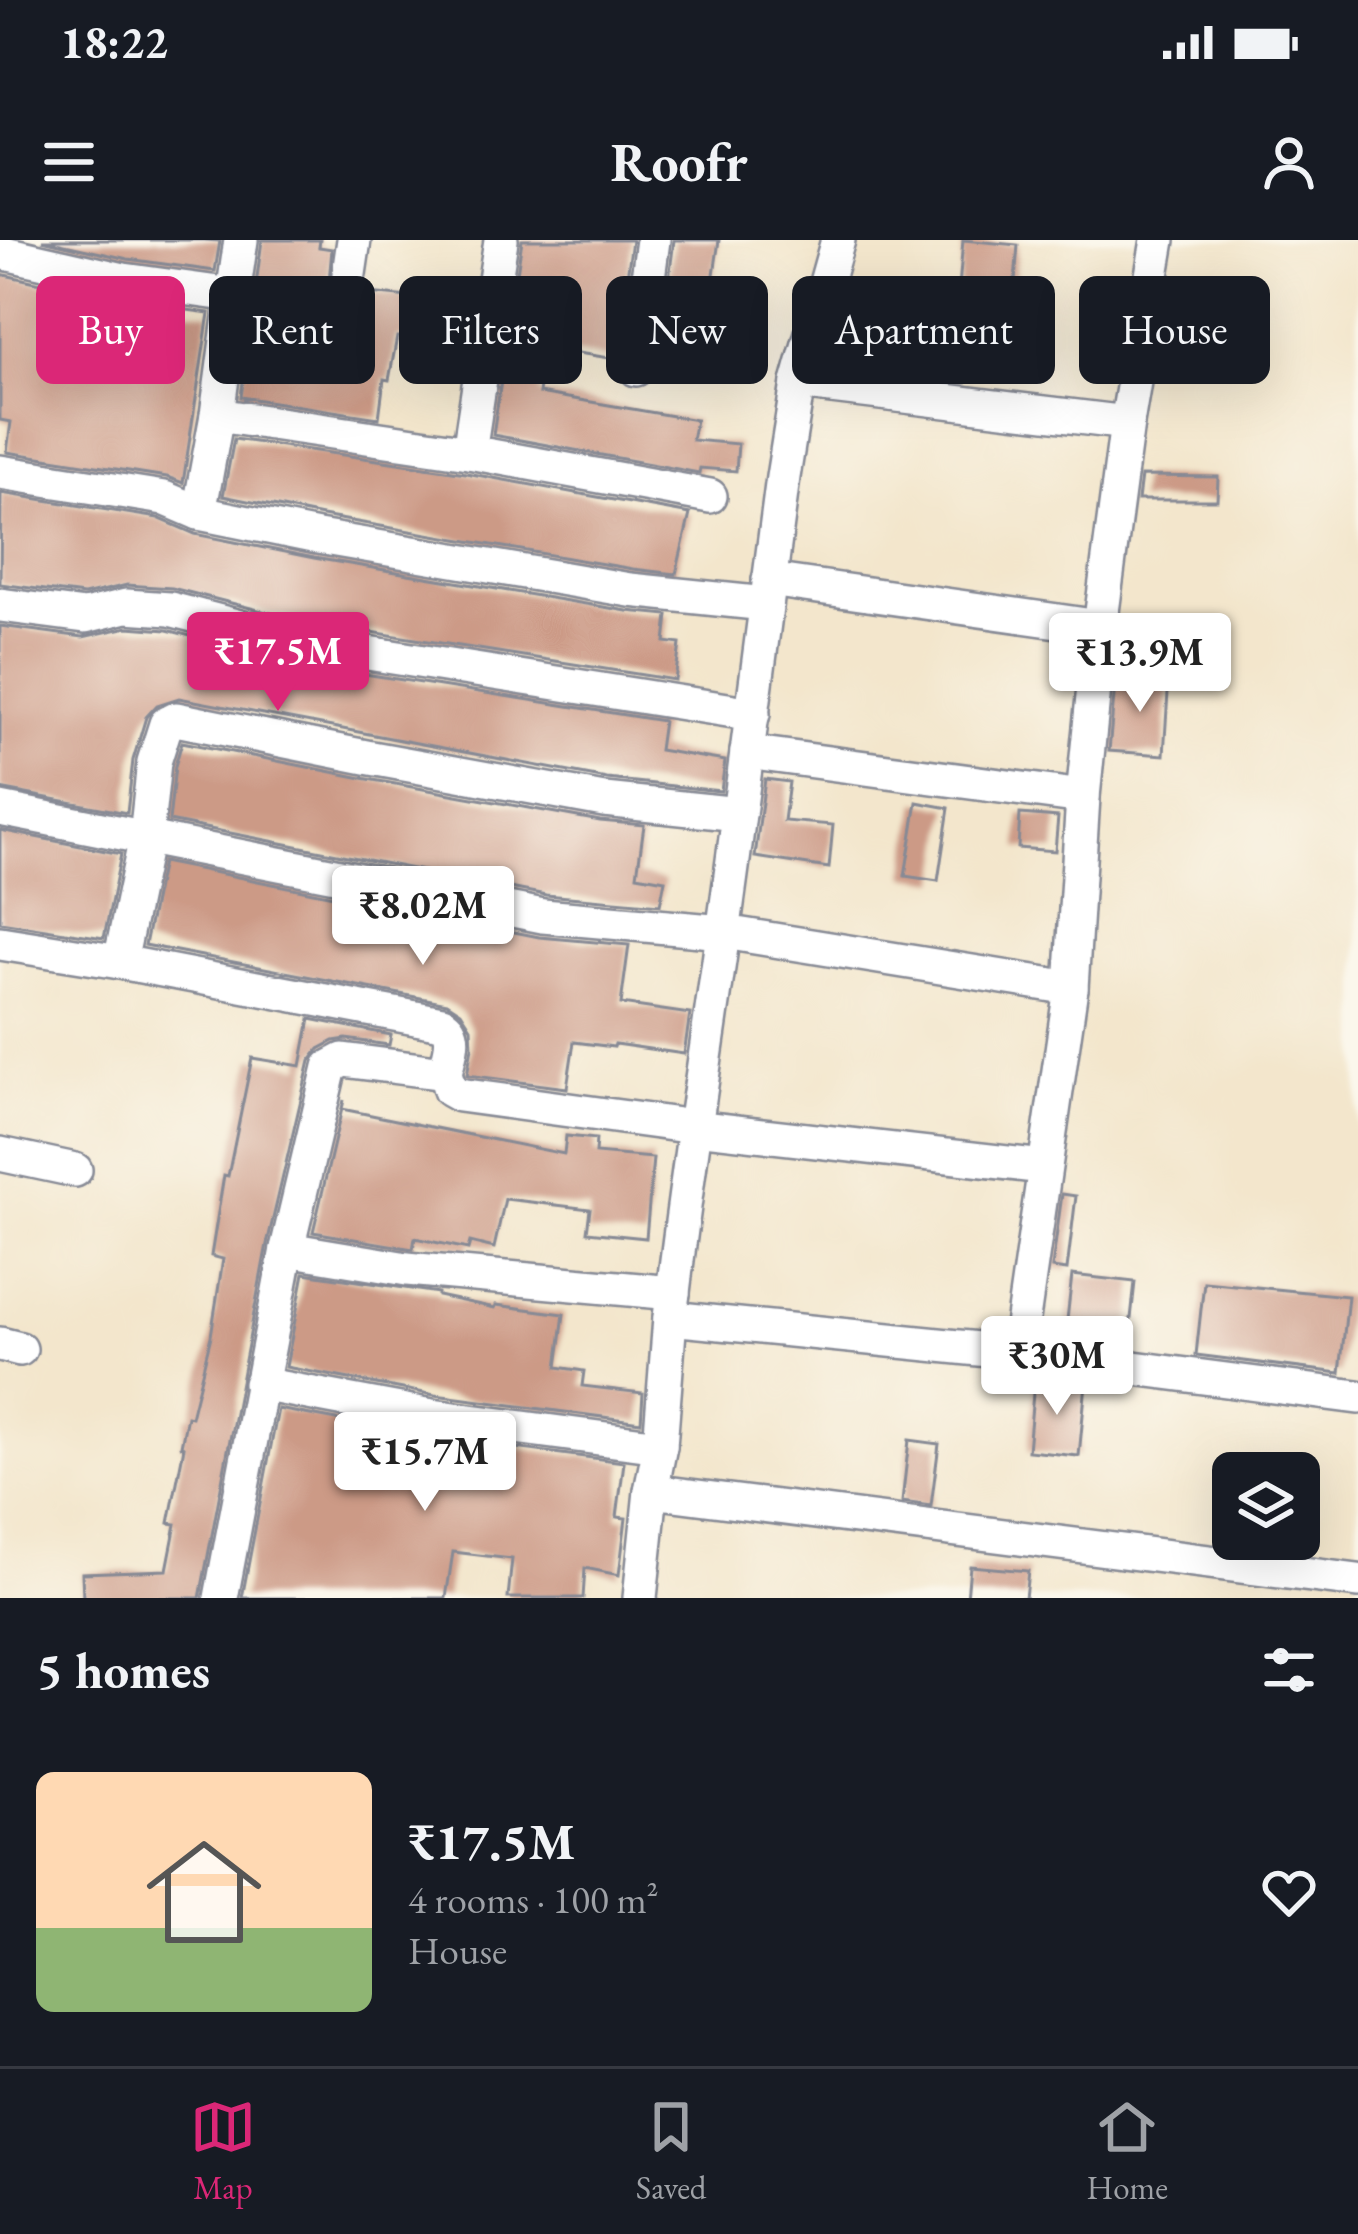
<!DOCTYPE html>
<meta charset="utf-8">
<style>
:root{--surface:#171b24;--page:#242831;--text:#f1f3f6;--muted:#9ea1a6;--line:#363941;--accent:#db2777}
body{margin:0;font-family:"EB Garamond",serif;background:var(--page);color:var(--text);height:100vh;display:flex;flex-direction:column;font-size:45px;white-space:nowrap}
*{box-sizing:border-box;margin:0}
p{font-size:39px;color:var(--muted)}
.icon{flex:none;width:66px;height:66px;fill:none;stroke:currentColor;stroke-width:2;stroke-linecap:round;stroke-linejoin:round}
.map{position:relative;height:1358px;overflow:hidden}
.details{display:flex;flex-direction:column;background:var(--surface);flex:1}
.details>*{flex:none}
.guide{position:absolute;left:36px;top:36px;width:1287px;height:108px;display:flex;gap:24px}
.tools{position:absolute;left:1212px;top:1212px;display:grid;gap:24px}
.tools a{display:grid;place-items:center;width:108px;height:108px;border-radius:18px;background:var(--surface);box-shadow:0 12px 48px #0002;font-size:60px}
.price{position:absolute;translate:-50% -102px;padding:0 27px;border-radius:12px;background:#fff;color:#222;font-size:39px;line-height:78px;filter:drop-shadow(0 3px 6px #0008)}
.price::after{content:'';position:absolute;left:50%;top:72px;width:36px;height:27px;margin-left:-18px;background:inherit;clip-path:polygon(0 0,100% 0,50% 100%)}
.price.current{background:var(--accent);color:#fff}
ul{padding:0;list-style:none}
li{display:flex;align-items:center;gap:36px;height:300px;padding:0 36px}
li span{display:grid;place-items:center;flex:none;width:336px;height:240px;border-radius:18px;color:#555}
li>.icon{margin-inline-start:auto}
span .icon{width:144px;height:144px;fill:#fffc;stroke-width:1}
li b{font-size:51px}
h2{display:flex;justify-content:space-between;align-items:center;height:144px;padding:0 36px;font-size:51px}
.chip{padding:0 42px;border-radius:18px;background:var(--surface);box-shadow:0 12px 48px #0002;font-size:42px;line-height:108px}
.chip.current{background:var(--accent);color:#fff}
.status{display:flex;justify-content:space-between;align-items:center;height:84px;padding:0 60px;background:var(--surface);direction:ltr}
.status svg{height:33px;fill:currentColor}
header{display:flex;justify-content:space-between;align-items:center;height:156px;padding:0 36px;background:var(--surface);font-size:54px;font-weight:700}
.tab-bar{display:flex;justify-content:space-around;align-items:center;height:168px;border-top:3px solid var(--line);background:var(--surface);font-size:33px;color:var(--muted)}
.tab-bar a{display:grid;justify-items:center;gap:6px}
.tab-bar .current{color:var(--accent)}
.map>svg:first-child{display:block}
.building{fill:#cc9a86}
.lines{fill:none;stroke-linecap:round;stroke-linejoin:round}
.minor-casing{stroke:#878a95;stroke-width:38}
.minor{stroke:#fff;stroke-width:33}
</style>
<div class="status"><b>18:22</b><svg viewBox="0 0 49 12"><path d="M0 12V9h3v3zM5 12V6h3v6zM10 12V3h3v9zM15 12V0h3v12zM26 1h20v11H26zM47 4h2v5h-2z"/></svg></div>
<header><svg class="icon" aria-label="menu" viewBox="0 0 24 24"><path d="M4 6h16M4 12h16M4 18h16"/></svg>Roofr<svg class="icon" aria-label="person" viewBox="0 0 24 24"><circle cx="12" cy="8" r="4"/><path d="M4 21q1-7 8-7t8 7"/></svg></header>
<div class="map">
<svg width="1358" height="1358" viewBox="0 0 1358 1358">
<rect width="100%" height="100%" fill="#fbf7ec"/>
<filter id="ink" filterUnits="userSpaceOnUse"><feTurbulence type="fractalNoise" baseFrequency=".00833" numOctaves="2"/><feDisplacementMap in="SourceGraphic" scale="24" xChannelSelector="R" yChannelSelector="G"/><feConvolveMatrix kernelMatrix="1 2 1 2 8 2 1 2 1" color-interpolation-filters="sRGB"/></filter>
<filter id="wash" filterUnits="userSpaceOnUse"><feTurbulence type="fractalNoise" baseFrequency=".004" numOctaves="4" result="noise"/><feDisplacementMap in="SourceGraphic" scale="48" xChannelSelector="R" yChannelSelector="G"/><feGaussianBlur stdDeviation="2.7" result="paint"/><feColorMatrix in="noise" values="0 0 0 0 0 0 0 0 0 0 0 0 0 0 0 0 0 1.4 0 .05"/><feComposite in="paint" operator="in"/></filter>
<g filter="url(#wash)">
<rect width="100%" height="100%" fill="#f3e6cc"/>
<g id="blocks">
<g class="building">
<path d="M42 0H204L220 1 215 31 128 19Z"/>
<path d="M262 0H320L319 7 332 9 329 41 337 51 347 55 359 52 409 57 404 97H397L389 140 384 139 379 178 241 157Z"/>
<path d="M522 0H632L616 119 546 108 539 153 696 180 692 200 738 204 736 231 700 228 699 233 493 195Z"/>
<path d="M674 0H719L700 131 658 125Z"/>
<path d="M963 0 1018 5 1011 88 956 83Z"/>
<path d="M0 34 121 61 209 73 183 243 167 237 7 212 11 182 0 180Z"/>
<path d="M895 70 949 75 942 139 888 133Z"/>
<path d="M234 199 466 233 690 274 676 334 633 329 322 276 223 256Z"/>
<path d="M1141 236 1218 237 1217 260H1138Z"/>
<path d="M1 253 158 278 195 294 314 318 627 371 668 375 665 402 680 404 675 440 302 381 172 348 127 345 84 355 0 344Z"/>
<path d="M0 386 83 397 128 387 167 390 295 423 663 481 659 510 725 521 721 551 607 539 179 458 157 465 146 477 133 520 127 573 0 549Z"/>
<path d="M1116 434 1169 437 1164 515 1109 511Z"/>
<path d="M182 502 362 538 600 581 644 585 637 635 665 640 660 665 546 655 169 581 175 526Z"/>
<path d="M765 539 789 542 784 581 833 585 829 628 755 617Z"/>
<path d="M917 562 949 568 938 641 905 636Z"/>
<path d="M1020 574 1058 577 1055 611 1018 608Z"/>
<path d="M0 590 121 614 104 698 0 682Z"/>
<path d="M162 622 539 697 629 705 621 764 690 774 684 814 615 804 614 807 574 802 567 848 467 835 472 807 471 788 461 772 447 763 145 705Z"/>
<path d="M310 779 391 795 389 805 346 799 334 801 319 809 310 821 267 1004 200 1358H83L82 1333 167 1330 176 1284 169 1283 184 1207 181 1206 187 1176 191 1177 211 1096 223 1019 211 1016 224 935 228 936 252 818 301 826Z"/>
<path d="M344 860 342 869 564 914 566 896 596 899 595 913 653 918 646 998 587 992 590 969 505 959 494 1008 470 1002 468 1009 415 998 413 1009 313 992Z"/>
<path d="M1062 954 1076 956 1067 1030 1052 1028Z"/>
<path d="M304 1033 438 1053V1056L495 1068 496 1065 564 1074 557 1127 584 1131 582 1146 643 1153 641 1182 435 1155 286 1127Z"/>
<path d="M1072 1035 1135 1042 1128 1106 1065 1098Z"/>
<path d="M1204 1042 1348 1056 1340 1133 1196 1115Z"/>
<path d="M1060 1140 1086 1143 1079 1216 1028 1211 1034 1142 1060 1144Z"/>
<path d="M278 1169 428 1197 624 1222 617 1277 626 1278 619 1335 585 1328 583 1358H508L512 1319 453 1312 446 1358H242Z"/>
<path d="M909 1200 939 1204 931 1266 902 1262Z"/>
<path d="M970 1326 1028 1331 1025 1358H967Z"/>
</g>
</g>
</g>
<g filter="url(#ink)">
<use href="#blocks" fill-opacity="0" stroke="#878a95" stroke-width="3"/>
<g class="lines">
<g class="minor-casing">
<g id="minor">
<path d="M0 12 124 40 233 55 241 0"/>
<path d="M349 34 354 0"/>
<path d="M233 55 217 175 469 212 710 256"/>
<path d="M636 129 653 0"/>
<path d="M798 143 1127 183"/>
<path d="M469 212 501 0"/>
<path d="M0 232 164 258 199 273 318 297 630 350 766 364"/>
<path d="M199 273 217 175"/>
<path d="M769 340 1100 387"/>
<path d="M0 365 85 376 126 366 170 369 298 402 753 474"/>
<path d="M747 512 1083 557"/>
<path d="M0 569 543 676 724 692 1071 748"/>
<path d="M739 574C718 743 689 910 670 1078L1018 1113 1358 1157"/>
<path d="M0 703 120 722 442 783C460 793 448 817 445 833L343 820 330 827 287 1009 221 1358"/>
<path d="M120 722 146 597 154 522 166 484 176 479 366 517 604 560 739 574 783 237 798 143 838 0"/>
<path d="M445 833 450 850 459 855 694 887 1044 927"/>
<path d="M0 914 75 930"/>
<path d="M287 1009 407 1029 673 1053"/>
<path d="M0 1104 20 1109"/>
<path d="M1018 1113 1071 748 1083 557 1100 387 1127 183 1158 0"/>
<path d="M260 1144 432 1176 660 1206"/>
<path d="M651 1251 1358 1341"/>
<path d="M640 1358 651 1251 660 1206 670 1078"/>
</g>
</g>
<use href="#minor" class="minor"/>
</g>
</g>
</svg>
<div class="tools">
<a><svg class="icon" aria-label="layers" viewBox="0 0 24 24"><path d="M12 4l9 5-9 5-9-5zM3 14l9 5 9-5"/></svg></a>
</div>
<b class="price current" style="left:278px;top:474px">₹17.5M</b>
<b class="price" style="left:1140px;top:475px">₹13.9M</b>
<b class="price" style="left:423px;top:728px">₹8.02M</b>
<b class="price" style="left:1057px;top:1178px">₹30M</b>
<b class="price" style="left:425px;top:1274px">₹15.7M</b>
<div class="guide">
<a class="chip current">Buy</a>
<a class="chip">Rent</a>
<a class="chip">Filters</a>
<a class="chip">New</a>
<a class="chip">Apartment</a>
<a class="chip">House</a>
</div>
</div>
<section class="details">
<h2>5 homes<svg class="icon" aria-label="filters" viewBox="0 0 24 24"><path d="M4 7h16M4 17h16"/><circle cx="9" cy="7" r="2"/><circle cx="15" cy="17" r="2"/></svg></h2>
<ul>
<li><span style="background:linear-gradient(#ffd9b3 65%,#8fb573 0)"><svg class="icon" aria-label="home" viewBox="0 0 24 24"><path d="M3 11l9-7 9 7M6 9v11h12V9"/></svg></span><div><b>₹17.5M</b><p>4 rooms · 100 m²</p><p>House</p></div><svg class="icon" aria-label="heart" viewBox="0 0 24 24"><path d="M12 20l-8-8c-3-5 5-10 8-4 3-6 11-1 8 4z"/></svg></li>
</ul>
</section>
<nav class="tab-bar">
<a class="current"><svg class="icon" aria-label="map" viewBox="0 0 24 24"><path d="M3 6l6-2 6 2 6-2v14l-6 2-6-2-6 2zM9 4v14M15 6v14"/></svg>Map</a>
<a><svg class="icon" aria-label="saved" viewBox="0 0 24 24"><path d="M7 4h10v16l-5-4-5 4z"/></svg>Saved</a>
<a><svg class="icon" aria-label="home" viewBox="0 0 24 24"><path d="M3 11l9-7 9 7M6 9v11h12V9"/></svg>Home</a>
</nav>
